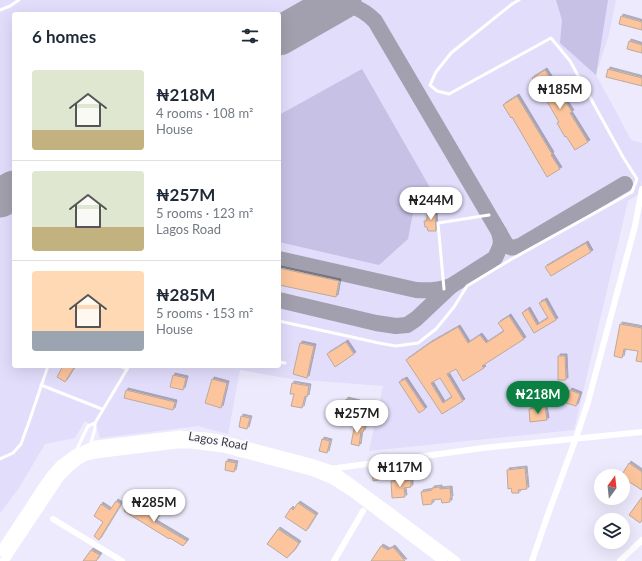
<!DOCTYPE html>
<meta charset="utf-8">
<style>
:root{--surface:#fff;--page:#f2f2f3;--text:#1f2937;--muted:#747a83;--line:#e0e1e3;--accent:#0b8043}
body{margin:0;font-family:Lato,sans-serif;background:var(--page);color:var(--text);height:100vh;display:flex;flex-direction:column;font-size:15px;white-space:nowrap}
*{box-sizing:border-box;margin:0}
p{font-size:13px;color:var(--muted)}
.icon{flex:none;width:22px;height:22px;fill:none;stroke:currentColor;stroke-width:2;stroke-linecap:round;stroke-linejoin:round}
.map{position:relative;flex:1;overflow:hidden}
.details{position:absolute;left:12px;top:12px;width:269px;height:356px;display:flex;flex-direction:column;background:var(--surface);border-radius:4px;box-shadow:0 4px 16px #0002}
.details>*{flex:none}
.needle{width:26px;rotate:15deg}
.fabs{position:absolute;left:594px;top:469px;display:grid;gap:8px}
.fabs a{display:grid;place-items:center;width:36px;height:36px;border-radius:50%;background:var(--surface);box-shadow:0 4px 16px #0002;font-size:20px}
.price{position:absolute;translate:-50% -34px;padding:0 9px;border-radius:14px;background:#fff;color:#222;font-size:13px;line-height:26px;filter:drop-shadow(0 1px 2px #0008)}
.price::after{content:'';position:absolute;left:50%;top:24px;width:12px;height:9px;margin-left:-6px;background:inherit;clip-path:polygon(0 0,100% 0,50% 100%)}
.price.active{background:var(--accent);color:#fff}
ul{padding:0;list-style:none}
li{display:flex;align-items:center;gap:12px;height:100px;padding:0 20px}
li+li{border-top:1px solid var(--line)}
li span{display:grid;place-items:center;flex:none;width:112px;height:80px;border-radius:4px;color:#555}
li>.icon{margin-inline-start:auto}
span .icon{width:48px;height:48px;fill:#fffc;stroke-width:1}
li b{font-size:17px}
h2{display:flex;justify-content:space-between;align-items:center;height:48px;padding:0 20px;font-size:17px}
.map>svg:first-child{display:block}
.built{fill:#e1ddfb;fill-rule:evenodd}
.green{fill:#c7c1e6}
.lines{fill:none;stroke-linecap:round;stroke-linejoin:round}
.taxiway{stroke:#a2a0ae;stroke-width:16}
.runway{stroke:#a2a0ae;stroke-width:39}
.building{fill:#fdc59d;stroke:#bda89a;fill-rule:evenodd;filter:url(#shadow)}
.service{stroke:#fff;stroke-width:3}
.minor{stroke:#fff;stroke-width:6}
.secondary{stroke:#fff;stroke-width:9}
.labels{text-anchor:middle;stroke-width:3;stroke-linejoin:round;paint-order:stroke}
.street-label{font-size:12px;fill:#393841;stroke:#fafafe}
</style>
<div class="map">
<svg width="642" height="561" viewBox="0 0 642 561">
<defs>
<filter id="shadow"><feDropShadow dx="2" dy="-2" stdDeviation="0" flood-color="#0004"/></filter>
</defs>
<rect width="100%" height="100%" fill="#edeafd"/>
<path class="built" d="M0 0H616L609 34 596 75 614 108 631 140 642 143V181L640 193 628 201 574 430 369 451 383 386 291 379 240 370 228 434 198 426 100 438 97 428 85 421 75 438 45 444 19 488 0 513ZM14 14H279V366H14Z"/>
<g class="green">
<path d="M556 0H608L596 75 560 43 562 20Z"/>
<path d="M362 69 433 193 415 202 408 239 379 265 279 242V115Z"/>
</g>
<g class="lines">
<g class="taxiway">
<path d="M499 232C506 244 507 252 522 245L625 184"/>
<path d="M279 259 416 290C428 291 440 290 451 286"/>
<path d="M279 300 376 323 396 326 407 325 416 319 451 286 495 258 500 247 501 241 499 232 375 21C358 4 346 3 323 11"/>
</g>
<g class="runway">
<path d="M279 36 342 0"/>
<path d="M0 198 14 190"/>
</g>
</g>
<g class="building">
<path d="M621 16 642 22V30L619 24Z"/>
<path d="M629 41 642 45V53L627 49Z"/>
<path d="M608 69 642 78V86L606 77Z"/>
<path d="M545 70 572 112 570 113 588 142 575 150 566 136 565 137 557 123 559 122 541 91H540L532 78Z"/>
<path d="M517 96 552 154 551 155 560 169 547 177 512 117 511 118 503 105Z"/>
<path d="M427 211H435L436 231H428L427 227H425L424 221H427Z"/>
<path d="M586 243 591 252 551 276 545 267Z"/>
<path d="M279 268 339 281 336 297 279 285Z"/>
<path d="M545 300 556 320 534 333 522 313 528 309 537 325 548 318 539 303Z"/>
<path d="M509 316 524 339 482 366 484 368 463 381 456 369 447 374 463 401 442 414 406 360 430 343 458 327 468 343 480 335 486 343 504 331 498 323ZM440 378 452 397 443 403 431 383Z"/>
<path d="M620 324 642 328V362L636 361 638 351 624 349 622 358 614 356Z"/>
<path d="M346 342 354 354 335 367 327 354Z"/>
<path d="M300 343 314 346 307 378 293 374Z"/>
<path d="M558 356H565L566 380H558Z"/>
<path d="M63 366H75L65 382 57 377Z"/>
<path d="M173 375 186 378 183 390 170 387Z"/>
<path d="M212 379 227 383 221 408 205 403Z"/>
<path d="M405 379 425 409 419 413 399 382Z"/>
<path d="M292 383 309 386 307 397 305 396 302 408 291 406 294 394H290Z"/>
<path d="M126 390 175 402 173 410 124 398Z"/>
<path d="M570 390 580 394 576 406 566 403Z"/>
<rect x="518" y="395" width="11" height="9"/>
<path d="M346 399 358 402 356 410 344 407Z"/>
<path d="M545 407 547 420 530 422 529 409Z"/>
<path d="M241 416 250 418 247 429 239 427Z"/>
<path d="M355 424 365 426 363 432H361L359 446 351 444Z"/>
<path d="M322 439 330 441 327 453 319 451Z"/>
<path d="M226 461 236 463 234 472 225 470Z"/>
<path d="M629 463 642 472V490L623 478V476H621Z"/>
<path d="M525 468 527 489 518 490 519 493H512L511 488 508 489 507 470Z"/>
<path d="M382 470 383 479 373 481 372 471Z"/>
<path d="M403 478 404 481 411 480V487L404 488 405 497 392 498 391 481H398V479Z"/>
<path d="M440 487V489L450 488 451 498H450V502L442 503 441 499 432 500V504L423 505 421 492 432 490V488Z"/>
<path d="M642 497V520L640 523 629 515Z"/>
<path d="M116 501 121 504 99 540 94 536 103 522 94 516 101 504 110 510Z"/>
<path d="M298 503 316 515 306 531 285 517 291 508 293 510Z"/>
<path d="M127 505 139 513 144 506 159 515 155 522 187 541 183 546 170 538 169 539 124 511Z"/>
<path d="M278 529 299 543 293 552H292L287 558 267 544Z"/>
<path d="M381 546 388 550 393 547 405 561H371Z"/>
<path d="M91 550 100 555 96 561H83Z"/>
</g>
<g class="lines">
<g class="service">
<path d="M0 10 10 6 19 0"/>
<path d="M444 289 438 223 489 215"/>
<path d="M279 321 379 343 396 346 418 343 436 329 454 307 467 286 510 260 609 205 632 192 637 179 623 157 570 61 551 38 449 94 437 91 430 85 436 72 451 53 512 4 519 0"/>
<path d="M279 362 285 363"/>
<path d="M120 366 127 369"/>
<path d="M41 385 102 409"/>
<path d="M90 446 95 429V423"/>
<path d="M76 451 88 426 95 423 129 366"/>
<path d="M0 459 13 453 21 444 30 419 48 366"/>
</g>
<g class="minor">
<path d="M330 469 483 448 642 432"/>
<path d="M53 519 122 561"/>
<path d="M334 561 363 511"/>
<path d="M532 561 547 517 576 438 588 402 635 226 642 189"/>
<path d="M620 561 642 540"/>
</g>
<g class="secondary">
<path d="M0 552 44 485 52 474 60 465 75 454 96 445 180 435 206 437 219 439 311 463 329 469 338 474 355 486 456 561"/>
<path d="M4 561 60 477 69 468 79 460 86 456 95 454 177 444H190L223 448 299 468 314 472 331 479 353 493 443 561"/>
</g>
</g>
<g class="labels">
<g class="street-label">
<text transform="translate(218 441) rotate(10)" y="4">Lagos Road</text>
</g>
</g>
</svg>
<div class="fabs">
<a><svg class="needle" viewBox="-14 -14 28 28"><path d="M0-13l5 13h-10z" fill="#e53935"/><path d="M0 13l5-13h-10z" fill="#747a83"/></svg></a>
<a><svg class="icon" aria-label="layers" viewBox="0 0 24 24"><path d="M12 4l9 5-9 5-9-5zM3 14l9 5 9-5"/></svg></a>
</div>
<b class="price" style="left:560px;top:110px">₦185M</b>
<b class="price" style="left:431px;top:221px">₦244M</b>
<b class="price active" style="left:538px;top:415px">₦218M</b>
<b class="price" style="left:357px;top:434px">₦257M</b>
<b class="price" style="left:400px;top:488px">₦117M</b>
<b class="price" style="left:154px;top:523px">₦285M</b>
<section class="details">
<h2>6 homes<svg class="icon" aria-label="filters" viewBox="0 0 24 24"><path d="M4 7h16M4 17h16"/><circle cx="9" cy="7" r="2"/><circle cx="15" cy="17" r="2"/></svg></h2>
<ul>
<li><span style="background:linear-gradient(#dfe7d0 75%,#c2b280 0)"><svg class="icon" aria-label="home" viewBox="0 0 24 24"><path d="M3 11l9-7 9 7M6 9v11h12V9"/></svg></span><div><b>₦218M</b><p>4 rooms · 108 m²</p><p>House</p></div></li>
<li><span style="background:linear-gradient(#dfe7d0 70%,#c2b280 0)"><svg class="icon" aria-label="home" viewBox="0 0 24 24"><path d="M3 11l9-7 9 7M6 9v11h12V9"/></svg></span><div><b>₦257M</b><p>5 rooms · 123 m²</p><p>Lagos Road</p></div></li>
<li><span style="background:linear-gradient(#ffd9b3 75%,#9aa5b1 0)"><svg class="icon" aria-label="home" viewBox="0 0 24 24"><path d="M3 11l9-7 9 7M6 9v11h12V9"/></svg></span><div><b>₦285M</b><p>5 rooms · 153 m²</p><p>House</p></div></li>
</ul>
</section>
</div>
